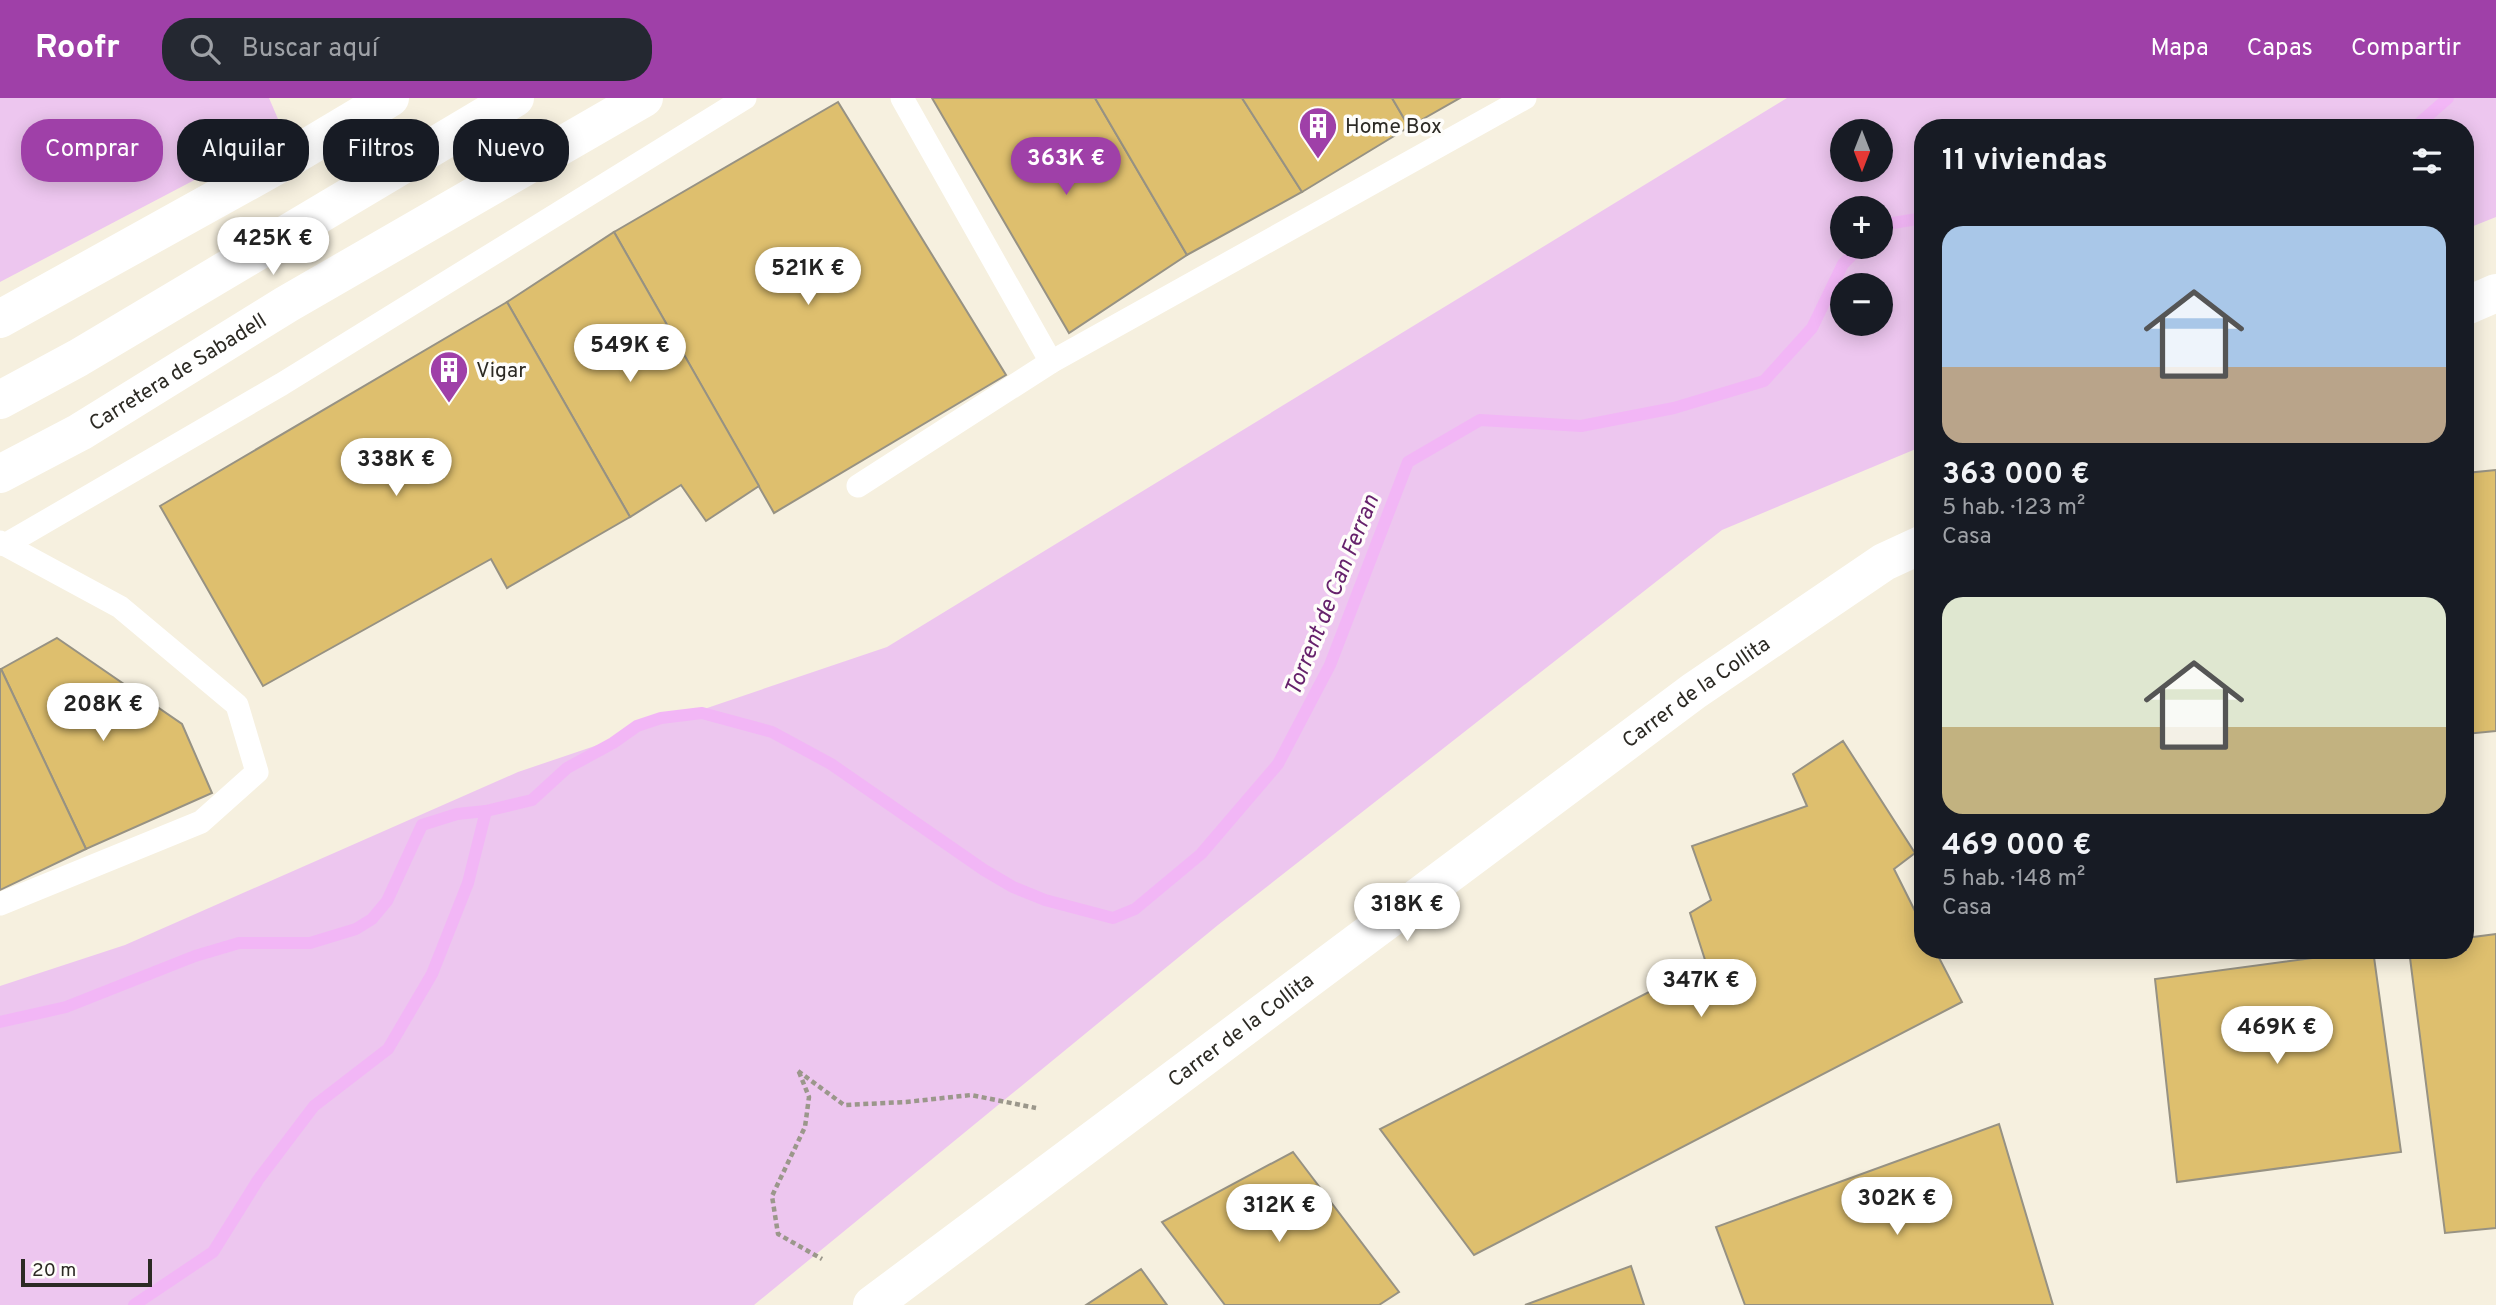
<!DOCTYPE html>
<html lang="es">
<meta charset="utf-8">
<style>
:root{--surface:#171b24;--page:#242831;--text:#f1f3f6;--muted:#9ea1a6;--accent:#9f40a8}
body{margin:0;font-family:Overpass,sans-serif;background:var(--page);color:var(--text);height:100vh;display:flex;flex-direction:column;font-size:26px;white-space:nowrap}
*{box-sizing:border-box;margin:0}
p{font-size:23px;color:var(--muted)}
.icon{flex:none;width:38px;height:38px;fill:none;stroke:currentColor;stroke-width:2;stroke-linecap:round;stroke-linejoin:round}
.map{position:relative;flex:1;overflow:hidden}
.details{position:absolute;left:1914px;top:21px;width:560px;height:840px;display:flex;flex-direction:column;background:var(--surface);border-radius:28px;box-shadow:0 4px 18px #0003}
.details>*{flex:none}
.banner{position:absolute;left:21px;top:21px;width:665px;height:63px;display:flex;gap:14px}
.needle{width:46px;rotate:180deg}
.tools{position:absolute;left:1830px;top:21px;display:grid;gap:14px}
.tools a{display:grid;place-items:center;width:63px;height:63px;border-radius:50%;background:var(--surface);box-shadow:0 4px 18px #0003;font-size:35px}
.scale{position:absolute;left:21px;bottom:18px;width:131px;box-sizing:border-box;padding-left:7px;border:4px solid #2c2a24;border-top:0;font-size:19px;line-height:24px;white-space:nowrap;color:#2c2a24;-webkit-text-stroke:5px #fefdfa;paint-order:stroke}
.price{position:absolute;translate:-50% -60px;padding:0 16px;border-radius:24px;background:#fff;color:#222;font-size:23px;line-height:46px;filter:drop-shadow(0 2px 4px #0008)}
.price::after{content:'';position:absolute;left:50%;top:42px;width:21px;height:16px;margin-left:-10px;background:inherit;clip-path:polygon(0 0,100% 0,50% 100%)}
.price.on{background:var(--accent);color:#fff}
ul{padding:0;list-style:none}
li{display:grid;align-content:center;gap:14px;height:371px;padding:0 28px}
li span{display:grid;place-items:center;height:217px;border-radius:21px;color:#555}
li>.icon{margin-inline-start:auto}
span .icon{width:126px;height:126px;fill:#fffc;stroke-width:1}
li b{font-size:30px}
h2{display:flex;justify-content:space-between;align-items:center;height:84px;padding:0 28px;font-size:30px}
.pill{padding:0 24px;border-radius:28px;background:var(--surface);box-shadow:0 4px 18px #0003;font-size:24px;line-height:63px}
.pill.on{background:var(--accent);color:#fff}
header{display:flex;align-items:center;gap:42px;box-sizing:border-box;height:98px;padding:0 35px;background:var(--accent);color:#fff}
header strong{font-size:33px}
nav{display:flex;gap:38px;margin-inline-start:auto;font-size:24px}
.search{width:490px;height:63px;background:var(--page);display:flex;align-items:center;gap:18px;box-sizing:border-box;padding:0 24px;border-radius:28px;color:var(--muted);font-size:26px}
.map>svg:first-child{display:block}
.green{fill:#edc6ef;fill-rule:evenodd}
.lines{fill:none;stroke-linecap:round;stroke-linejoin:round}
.stream{stroke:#f2b6f6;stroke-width:12}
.building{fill:#debf6e;stroke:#979283;stroke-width:2}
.path{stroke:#9b978b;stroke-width:4.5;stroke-dasharray:5 3.5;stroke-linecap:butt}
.lane{stroke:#fff;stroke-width:23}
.street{stroke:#fff;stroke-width:38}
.secondary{stroke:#fff;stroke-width:38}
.labels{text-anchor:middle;stroke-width:7;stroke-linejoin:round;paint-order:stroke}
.poi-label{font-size:21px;fill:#2c2a24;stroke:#fefdfa;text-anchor:start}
.street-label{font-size:21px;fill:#2c2a24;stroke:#fefdfa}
.water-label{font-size:23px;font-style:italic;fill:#66226c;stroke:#fefdfa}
</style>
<header>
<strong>Roofr</strong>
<div class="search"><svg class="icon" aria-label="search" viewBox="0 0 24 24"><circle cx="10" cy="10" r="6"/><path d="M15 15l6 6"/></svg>Buscar aquí</div>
<nav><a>Mapa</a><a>Capas</a><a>Compartir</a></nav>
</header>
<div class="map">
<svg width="2496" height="1207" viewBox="0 0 2496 1207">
<rect width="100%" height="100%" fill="#f6f0df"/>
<g class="green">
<path d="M0 0H269L284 35 0 184Z"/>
<path d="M1787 0H2496V119L2466 131V30H1923V348L1722 432 1218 827 754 1207H0V888L125 847 518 674 887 549ZM1843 33H1881V72H1843ZM1843 110H1881V149H1843ZM1843 187H1881V226H1843Z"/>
</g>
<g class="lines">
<g class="stream">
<path d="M2414 30 2448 0"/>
<path d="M1881 127 1923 120"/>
<path d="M0 924 66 909 195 858 239 845H310L356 831 372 821 387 803 422 727 457 716 486 713 532 702 567 670 613 645 637 628 661 620 702 615 772 634 831 666 984 772 1013 789 1045 802 1113 820 1135 811 1201 756 1278 666 1330 567 1408 364 1480 322 1581 328 1674 310 1764 283 1812 230 1843 166 1860 149"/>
<path d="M134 1207 213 1154 258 1082 314 1008 388 951 432 876 468 785 486 713"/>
</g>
</g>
<g class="building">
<path d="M932 0H1095L1187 157 1069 235Z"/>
<path d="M1095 0H1242L1302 94 1187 157Z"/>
<path d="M1242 0H1392L1409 29 1302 94Z"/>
<path d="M1392 0H1460L1409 29Z"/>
<path d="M838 4 1006 277 774 415 614 134Z"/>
<path d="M614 134 759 388 706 423 681 387 630 419 507 204Z"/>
<path d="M507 204 630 419 507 490 491 461 263 588 160 408Z"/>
<path d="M2496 372V633L2466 636V375Z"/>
<path d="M57 540 182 626 212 695 86 751 1 571Z"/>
<path d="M1 571 86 751 0 792V571Z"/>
<path d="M1843 643 1915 755 1894 771 1923 829V852H1935L1962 904 1474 1157 1380 1031 1706 865 1690 815 1711 802 1692 748 1807 708 1793 676Z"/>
<path d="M2496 836V1130L2445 1135 2409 852H2466V840Z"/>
<path d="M2373 852 2401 1054 2177 1084 2155 881Z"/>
<path d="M1999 1026 2053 1207H1745L1716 1129Z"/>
<path d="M1293 1054 1399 1194 1379 1207H1225L1162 1124Z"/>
<path d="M1631 1168 1644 1207H1525Z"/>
<path d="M1141 1171 1167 1207H1086Z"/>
</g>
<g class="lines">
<g class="path">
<path d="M798 973 844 1007 906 1004 971 997 1036 1010"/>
<path d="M799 974 809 999 805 1029 772 1098 778 1136 822 1161"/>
</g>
<g class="lane">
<path d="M902 0 1051 264"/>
<path d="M858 388 1051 264 1525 0"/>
<path d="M0 444 120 509 237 607 257 674 201 724 0 806"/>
<path d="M5 447 282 286 745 0"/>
</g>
<g class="street">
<path d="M2466 208 2496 195"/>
<path d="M0 221 276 68 390 0"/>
<path id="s1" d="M0 376 80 334 287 206 644 0"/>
<path id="s2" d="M872 1207 1694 593 1884 464 1923 446"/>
</g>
<path class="secondary" d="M0 302 78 260 515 0"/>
</g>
<defs>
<g id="building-pin" transform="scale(2.0125)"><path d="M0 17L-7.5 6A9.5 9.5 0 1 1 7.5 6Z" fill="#9f40a8" stroke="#fefdfa"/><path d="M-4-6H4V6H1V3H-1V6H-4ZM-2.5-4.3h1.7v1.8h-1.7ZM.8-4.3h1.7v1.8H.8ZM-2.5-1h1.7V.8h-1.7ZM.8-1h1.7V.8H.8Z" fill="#fff"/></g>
</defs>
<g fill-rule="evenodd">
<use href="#building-pin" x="1318" y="28"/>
<use href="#building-pin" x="449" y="272"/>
</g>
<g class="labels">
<g class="poi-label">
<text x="1345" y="35">Home Box</text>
<text x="476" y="279">Vigar</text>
</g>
<g class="street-label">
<text dy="7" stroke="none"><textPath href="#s1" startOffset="205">Carretera de Sabadell</textPath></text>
<text dy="7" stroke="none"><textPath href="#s2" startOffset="1027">Carrer de la Collita</textPath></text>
<text dy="7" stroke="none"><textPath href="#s2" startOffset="460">Carrer de la Collita</textPath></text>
</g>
<g class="water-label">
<text transform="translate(1331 497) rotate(-68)" y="8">Torrent de Can Ferran</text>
</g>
</g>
</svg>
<div class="tools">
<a><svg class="needle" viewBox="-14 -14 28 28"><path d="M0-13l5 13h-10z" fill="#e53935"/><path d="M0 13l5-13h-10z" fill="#9ea1a6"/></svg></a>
<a>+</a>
<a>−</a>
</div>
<div class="scale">20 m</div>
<b class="price on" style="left:1066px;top:99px">363K €</b>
<b class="price" style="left:273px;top:179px">425K €</b>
<b class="price" style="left:808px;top:209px">521K €</b>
<b class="price" style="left:630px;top:286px">549K €</b>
<b class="price" style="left:396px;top:400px">338K €</b>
<b class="price" style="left:103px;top:645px">208K €</b>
<b class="price" style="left:1407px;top:845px">318K €</b>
<b class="price" style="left:1701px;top:921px">347K €</b>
<b class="price" style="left:2277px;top:968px">469K €</b>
<b class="price" style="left:1897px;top:1139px">302K €</b>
<b class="price" style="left:1279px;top:1146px">312K €</b>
<div class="banner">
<a class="pill on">Comprar</a>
<a class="pill">Alquilar</a>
<a class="pill">Filtros</a>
<a class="pill">Nuevo</a>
</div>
<section class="details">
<h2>11 viviendas<svg class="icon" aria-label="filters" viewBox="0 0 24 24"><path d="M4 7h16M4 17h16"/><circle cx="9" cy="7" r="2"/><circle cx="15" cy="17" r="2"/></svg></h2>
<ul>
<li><span style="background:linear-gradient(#a9c7e8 65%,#b9a48a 0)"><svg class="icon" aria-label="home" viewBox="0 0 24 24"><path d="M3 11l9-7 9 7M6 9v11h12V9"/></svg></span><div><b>363 000 €</b><p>5 hab. · 123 m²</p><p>Casa</p></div></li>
<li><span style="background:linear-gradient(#dfe7d0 60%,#c2b280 0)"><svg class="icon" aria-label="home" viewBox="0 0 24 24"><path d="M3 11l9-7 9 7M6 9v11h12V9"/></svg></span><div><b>469 000 €</b><p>5 hab. · 148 m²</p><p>Casa</p></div></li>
</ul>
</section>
</div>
